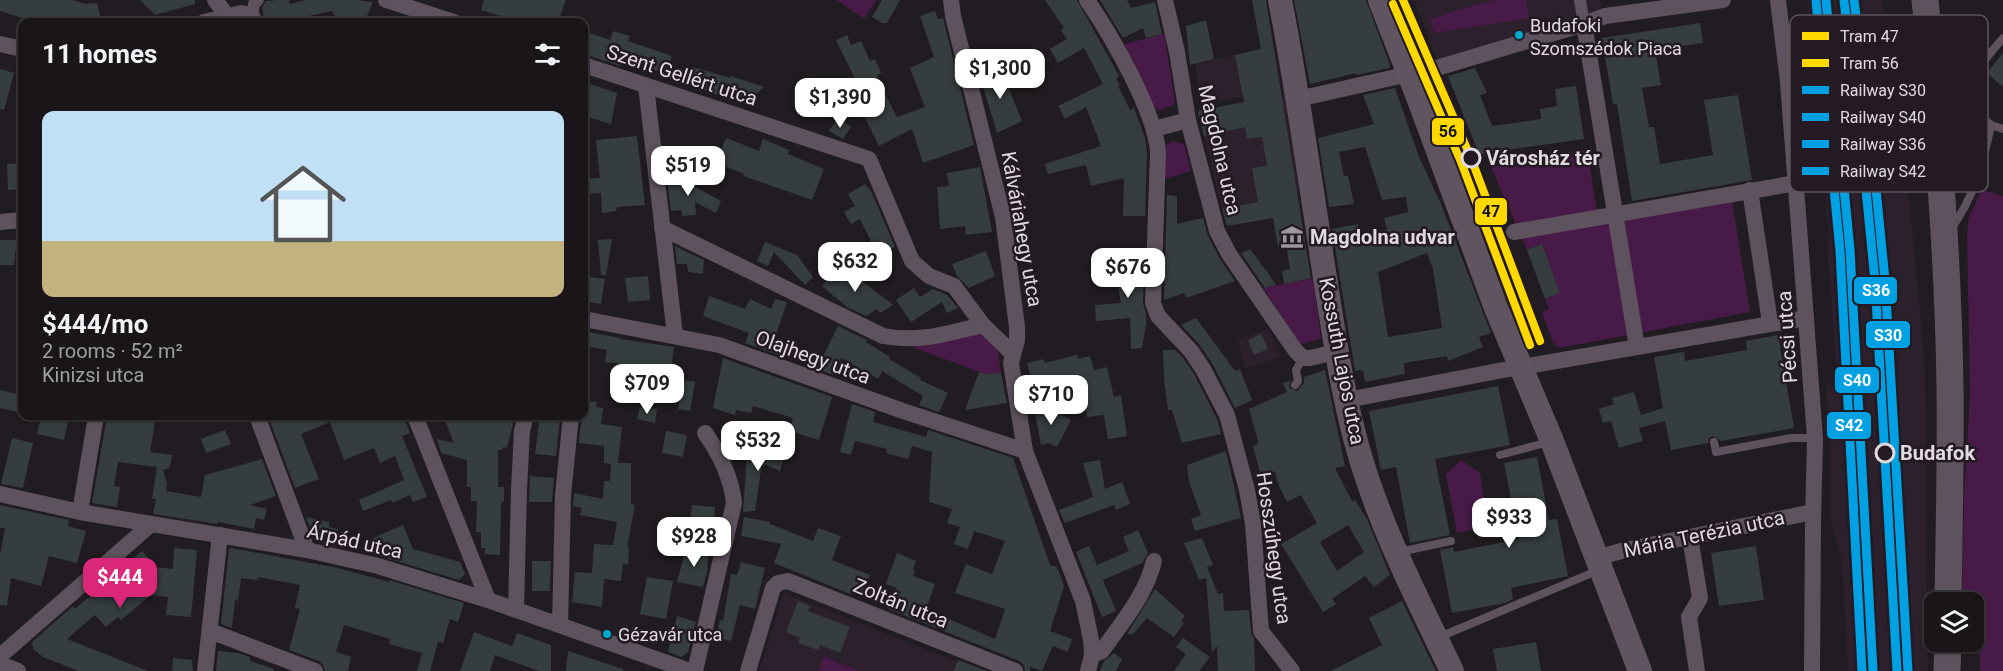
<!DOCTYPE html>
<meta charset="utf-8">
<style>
:root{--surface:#191519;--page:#221e22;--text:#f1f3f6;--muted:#9f9fa2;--line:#373438;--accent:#db2777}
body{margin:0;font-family:Roboto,sans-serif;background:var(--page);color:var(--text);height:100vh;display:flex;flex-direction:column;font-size:22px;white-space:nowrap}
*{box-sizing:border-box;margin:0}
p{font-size:20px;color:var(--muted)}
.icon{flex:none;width:33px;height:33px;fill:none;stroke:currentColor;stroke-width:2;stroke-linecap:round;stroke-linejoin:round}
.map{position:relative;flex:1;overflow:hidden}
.sheet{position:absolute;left:18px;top:18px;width:570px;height:402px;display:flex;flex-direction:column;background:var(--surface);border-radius:12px;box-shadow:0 2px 4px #0004,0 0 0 2px var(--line)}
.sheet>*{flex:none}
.tools{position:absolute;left:1924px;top:592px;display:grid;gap:12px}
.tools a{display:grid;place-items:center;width:60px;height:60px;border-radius:12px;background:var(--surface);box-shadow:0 2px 4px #0004,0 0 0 2px var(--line);font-size:30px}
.price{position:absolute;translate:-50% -51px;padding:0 14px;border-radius:12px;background:#fff;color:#222;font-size:20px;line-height:39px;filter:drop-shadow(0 2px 3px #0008)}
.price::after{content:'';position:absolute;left:50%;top:36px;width:18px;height:14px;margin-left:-9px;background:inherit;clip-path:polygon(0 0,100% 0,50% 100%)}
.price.current{background:var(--accent);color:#fff}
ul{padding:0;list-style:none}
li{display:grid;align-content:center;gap:12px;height:318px;padding:0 24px}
li span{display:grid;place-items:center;height:186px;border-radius:12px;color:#555}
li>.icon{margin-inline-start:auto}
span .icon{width:108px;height:108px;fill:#fffc;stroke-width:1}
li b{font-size:26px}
h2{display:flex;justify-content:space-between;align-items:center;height:72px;padding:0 24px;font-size:26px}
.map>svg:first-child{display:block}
.built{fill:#2b202b}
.green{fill:#471a48}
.building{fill:#363d3f;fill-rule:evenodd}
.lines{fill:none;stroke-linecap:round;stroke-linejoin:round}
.service{stroke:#5d525d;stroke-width:8}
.pedestrian{stroke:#5d525d;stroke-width:12}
.minor{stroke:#5d525d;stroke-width:16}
.secondary{stroke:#615461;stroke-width:24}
.primary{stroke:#5e525e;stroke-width:27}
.tram{stroke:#5b535a;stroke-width:1.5}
.rail-1-casing{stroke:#231a22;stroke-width:14}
.rail-2-casing{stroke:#231a22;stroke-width:14}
.rail-3-casing{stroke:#231a22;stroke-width:14}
.rail-4-casing{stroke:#231a22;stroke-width:14}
.rail-1{stroke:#00a0e3;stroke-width:9}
.rail-2{stroke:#00a0e3;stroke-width:9}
.rail-3{stroke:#00a0e3;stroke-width:9}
.rail-4{stroke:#00a0e3;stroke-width:9}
.tram-1-casing{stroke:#231a22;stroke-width:12}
.tram-2-casing{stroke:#231a22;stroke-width:12}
.tram-1{stroke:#ffd800;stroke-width:8}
.tram-2{stroke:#ffd800;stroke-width:8}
.bus-dot{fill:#00a9ce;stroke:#231a22;stroke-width:2}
.stop-dot{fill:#231a22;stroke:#e0dae0;stroke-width:3}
.labels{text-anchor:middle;stroke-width:5;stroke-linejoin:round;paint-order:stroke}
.bus-label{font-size:18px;fill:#e0dae0;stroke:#231a22;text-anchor:start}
.street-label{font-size:20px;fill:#e0dae0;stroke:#231a22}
.stop-label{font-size:20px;font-weight:bold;fill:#e0dae0;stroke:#231a22;text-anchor:start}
.poi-label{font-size:20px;font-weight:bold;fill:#e0dae0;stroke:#231a22;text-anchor:start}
.key{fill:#231a22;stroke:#5c545b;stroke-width:1.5}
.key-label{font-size:16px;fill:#e0dae0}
.line-badge{stroke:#231a22;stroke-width:2}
.badge-label{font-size:16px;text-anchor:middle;font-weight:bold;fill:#fff}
.pale-badge-label{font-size:16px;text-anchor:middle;font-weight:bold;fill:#111}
</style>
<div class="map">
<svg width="2003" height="671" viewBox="0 0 2003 671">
<rect width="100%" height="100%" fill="#211c21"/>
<g class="built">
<path d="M1414 0H1600L1602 7 1584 24 1440 67Z"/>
<path d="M1807 0H1882L1911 215 1925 367 1928 671H1848L1843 579 1841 575 1842 561 1831 521 1830 446 1826 385 1838 384 1827 247 1829 236Z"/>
<path d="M1274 46 1282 88 1202 105 1195 64Z"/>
<path d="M1285 94 1301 190 1282 194 1283 198 1222 209 1198 111Z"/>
<path d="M1269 329 1281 357 1245 368 1238 339Z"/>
<path d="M784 593 958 662 982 671H759Z"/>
</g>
<g class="green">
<path d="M837 0H876L864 19Z"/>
<path d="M1493 0H1526L1529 18 1434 33 1430 19Z"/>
<path d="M1164 34 1175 101 1173 105 1161 110 1154 108 1124 44Z"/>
<path d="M1172 141 1184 144 1191 171 1161 180 1164 149 1166 145Z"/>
<path d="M1587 150 1599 224 1732 201 1750 312 1559 348 1553 343 1542 312 1549 309 1545 299 1560 293 1542 244 1527 250 1491 167Z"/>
<path d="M1982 190 2003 196V671H1980L1979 622 1974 621V603H1962L1964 495 1970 395 1967 233 1969 217Z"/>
<path d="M1313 278 1321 339 1300 344 1263 288Z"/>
<path d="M983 333 997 344 1001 373 985 374 912 347Z"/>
<path d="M1461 460 1480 473 1486 512 1472 530 1457 533 1446 474Z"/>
<path d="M824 657 860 671H819Z"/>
</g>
<g class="building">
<path d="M0 0H73L85 4 97 3 102 22H36L0 11Z"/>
<path d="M140 0H195V4L155 15Z"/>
<path d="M278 0H289L290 4 305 0H356L373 2 366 18 358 22H339L332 11 281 22H265L262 8 266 1Z"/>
<path d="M484 0H566L558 22H519L481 10Z"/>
<path d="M882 0H900L887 23H882L872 17Z"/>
<path d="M1045 0H1077L1119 76 1116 78 1120 86H1118L1130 110 1134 108 1145 138 1147 153 1145 216H1123L1124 178 1091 186 1086 165 1048 174 1045 164 1101 146 1086 107 1065 119 1058 106 1103 84 1084 48 1058 63 1050 49 1067 39 1061 30 1064 28Z"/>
<path d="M1100 0H1127L1131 8 1155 2 1162 34 1146 38 1143 28 1123 38Z"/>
<path d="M1252 0H1266L1311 278 1284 284 1282 271 1290 269 1286 245 1278 247 1273 218 1227 226 1222 209 1258 202 1252 168 1267 166 1262 137 1247 139 1245 127 1204 136 1198 111 1244 102 1235 55 1261 49Z"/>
<path d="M1294 0H1366L1390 65 1389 68 1357 75 1356 73 1310 84Z"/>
<path d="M935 11 938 19 943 18 974 145 923 163 912 129 879 146 862 112 869 108 836 40 847 35 851 45 861 41 870 61 875 59 881 73 877 75 880 84 897 117 925 107 910 68 934 57 920 16Z"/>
<path d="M1206 20 1214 59 1190 65 1186 26Z"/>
<path d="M1700 23 1703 43 1655 50 1661 85 1642 88 1649 127H1654L1660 164 1713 155 1704 100 1738 95 1752 180 1632 201 1617 104H1613L1602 38Z"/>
<path d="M584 31 610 40 613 31 630 36 628 41 672 56 666 74 622 59 620 66 584 54Z"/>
<path d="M2003 53V87L1987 73Z"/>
<path d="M693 67 730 78 731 76 764 87 756 94 752 106 687 85Z"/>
<path d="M1003 68 1011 94 1022 121 997 133 980 77Z"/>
<path d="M1475 68 1487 93 1480 95 1492 126 1541 119 1540 109 1557 106 1555 89 1576 86 1584 139 1479 154 1448 76Z"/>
<path d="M0 69 14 73 4 110 0 109Z"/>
<path d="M584 82 617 93 611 124 584 116Z"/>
<path d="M1395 88 1419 157 1441 204 1491 333 1479 337 1483 347 1448 361 1447 356 1404 363 1405 374 1365 382 1363 370 1355 371 1332 229 1358 224 1360 234 1387 230 1384 218 1408 212 1406 197 1382 200 1365 147 1339 152 1344 176H1348L1354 204 1329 207 1318 138 1374 124 1363 95ZM1427 253 1433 269 1442 328 1388 337 1378 272Z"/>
<path d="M838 118 851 127 843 139 829 131Z"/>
<path d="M637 136 645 205 617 207 616 211 602 213 601 193 586 194 585 179 600 178 596 140Z"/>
<path d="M726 138 759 151 763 139 789 150 788 154 824 169 812 200 743 176 744 174 716 163Z"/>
<path d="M22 163V189L8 190 7 164Z"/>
<path d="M980 167 992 232 966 235 965 226 940 229 937 187 949 186 947 173Z"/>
<path d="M666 171 721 201 716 213 695 202 696 215 682 216 681 210 671 211Z"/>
<path d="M865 184 871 191 895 247 878 255 860 219 851 224 844 212 855 206 848 194Z"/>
<path d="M1167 195 1177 196V224L1203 218 1208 236 1220 259 1235 281 1186 298 1184 293 1164 300Z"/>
<path d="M612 239 606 275H601L598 240Z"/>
<path d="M0 240H17L14 265H0Z"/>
<path d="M765 242 797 255 813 277 805 285 774 252 768 266 757 261Z"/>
<path d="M1542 244 1560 293 1545 299 1527 250Z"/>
<path d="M675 246 704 260 703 274 688 272 687 264H677Z"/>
<path d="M1250 249 1270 276 1276 285 1265 288 1241 253Z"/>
<path d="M986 251 995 276 969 288 957 276 952 264Z"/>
<path d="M1144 259 1143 303 1146 314V324L1142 348 1131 349 1130 318 1096 321 1095 305 1121 303 1116 275H1110L1109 262Z"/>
<path d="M840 264 893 305 880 313 877 309 866 316 847 307 822 286Z"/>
<path d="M584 276 605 279 601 304 584 301Z"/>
<path d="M648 276 650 300 628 302 625 278Z"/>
<path d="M914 288 920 297 933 289 947 295 958 308 947 313 942 302 911 322 896 300Z"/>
<path d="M709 296 745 309 750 299 771 309 775 299 787 302 773 344 781 346 778 355 745 343 749 333 703 316Z"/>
<path d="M1196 318 1235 371 1240 369 1252 400 1235 408 1212 363 1199 344 1181 325Z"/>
<path d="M838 326 867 340 866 342 890 357 889 359 921 378 920 380 948 393 939 412 919 405 923 396 882 371 878 379 841 358 833 375 817 369Z"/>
<path d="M589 332 620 338V339L674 347 670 378 695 382 690 411 678 409 680 394 644 388 648 367 605 362 607 350 586 346Z"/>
<path d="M1261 334 1268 349 1254 355 1248 340Z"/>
<path d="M1778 335 1794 428 1721 441 1713 436 1709 438 1708 443 1671 450 1665 421 1639 428 1643 441 1619 448 1611 421 1603 423 1599 409 1614 404 1612 398 1634 392 1641 415 1663 408 1654 357 1684 352 1685 361 1747 350 1746 341Z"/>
<path d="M1163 350H1175L1183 358 1194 374 1217 419 1221 434 1182 443 1172 410H1168L1164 378Z"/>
<path d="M1077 355 1078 359 1090 356 1094 370 1107 367 1114 397 1121 395 1127 436 1108 439 1104 415 1087 417 1082 386 1073 388 1072 382 1039 389 1036 377 1031 378 1027 363 1044 359 1045 363Z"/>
<path d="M723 358 832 397 819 440 789 431 793 418 753 406 751 413 736 410 735 415 713 408Z"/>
<path d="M1325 370 1345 466 1335 468 1352 501 1355 500 1367 519 1390 575 1374 587 1365 576 1332 599 1336 604 1323 612 1281 544 1317 523 1301 495 1287 502 1279 486 1275 472 1261 476 1253 446 1257 445 1258 441 1249 409 1287 392 1283 383 1290 381 1289 388 1297 391 1304 383V377ZM1348 525 1364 552 1337 571 1320 542Z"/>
<path d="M979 372 985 374 1001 373 1007 403 965 410Z"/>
<path d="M1498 386 1510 445 1435 459 1450 535 1410 543 1396 467 1381 470 1369 411Z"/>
<path d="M0 390 22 395 18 412 0 408Z"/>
<path d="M584 401 597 402 596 407 603 408 601 424 622 427 618 463H631V504L635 505 627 547H629L628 565 623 564 621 581 604 579 602 607 572 602 575 572 592 573 594 544 613 545 617 522 580 515 582 508 573 506 574 493 603 499 604 481H610L611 464 604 463V446L579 443 578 449 582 416H584Z"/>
<path d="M852 404 875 412 873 422 926 437 928 430 1013 458 1050 565 1057 567 1064 586 1050 631 1072 639 1068 652 1053 646 1042 671 1030 667V671H1025L1024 665 1019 661 888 609 897 588 886 584 897 553 916 561 913 570 915 571 913 576 935 584 926 609 995 639 1005 609 955 593 966 564 992 574 1005 541 974 531 968 549 954 544 960 527 947 523 952 509 929 502 932 452 912 446 908 459 886 453 887 449 855 441 851 455 840 452Z"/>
<path d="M1042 405 1071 420 1057 447 1049 443 1041 445 1035 413 1044 411Z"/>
<path d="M640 407 657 409 655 423 637 419Z"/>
<path d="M41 416H69L64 440 37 434Z"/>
<path d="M107 416H156L150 452 172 455 170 467 163 470 167 484 166 491 201 497 205 475 262 459 276 496 250 505 267 509 264 520 256 518 254 529 218 522V524L153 514 156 499H152L157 467 118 462 114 486 120 487 117 507 92 503Z"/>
<path d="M268 416H280L281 420 293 416H344L301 434 319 479 295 488Z"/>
<path d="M345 416H403L410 433 402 436 427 497 413 502 410 495 392 503 391 500 363 511 359 500 404 480 395 456 380 463 374 448 344 460 330 422Z"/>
<path d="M443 416H515L507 448 503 447 502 450H498V487H504V502H501L500 555 485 554V548H481V532H476L477 501H471V487H467V460L441 453 437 439 454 443Z"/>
<path d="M540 416 560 418 556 456 535 454Z"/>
<path d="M225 430 231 444 206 453 201 439Z"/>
<path d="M666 431 687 435 683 457 662 453Z"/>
<path d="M12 438 33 443 23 488 1 484Z"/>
<path d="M748 442 785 454 780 471 762 463 755 511 743 512Z"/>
<path d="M1226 451 1241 518 1195 531 1191 519 1201 515 1189 482 1187 465Z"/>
<path d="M1537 457 1549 520 1557 519 1568 576 1511 588 1513 599 1505 603 1452 613 1440 550 1453 547 1454 552 1519 539 1504 463Z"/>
<path d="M1100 460 1105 489 1122 482 1130 504 1116 510 1114 505 1065 523 1059 510 1093 497 1083 463Z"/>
<path d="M530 476 554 478 552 502H529Z"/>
<path d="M0 505 69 520 68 526 86 531 77 563 49 556 41 586 11 578 7 606 0 605V555L5 528H0Z"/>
<path d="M692 505 715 507 714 526 690 524Z"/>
<path d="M306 517 329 522V527L338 529 335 546 315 541Z"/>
<path d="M744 517 770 522V524L813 541 818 528 841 536 832 560 870 575 862 595 852 590 850 594 774 563 781 544 741 536Z"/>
<path d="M403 525 413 549 460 562 465 574 459 580 380 556 373 538Z"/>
<path d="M1138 530 1148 553 1142 563 1103 580 1116 611 1102 617 1076 552 1089 546 1097 565 1129 551 1123 537Z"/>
<path d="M1202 538 1213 565 1207 567 1218 594 1223 593 1224 611 1249 610 1251 632 1254 639 1255 671H1218L1217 646 1212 653 1206 578 1199 580 1184 543Z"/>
<path d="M1756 546 1764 600 1719 606 1711 553Z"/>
<path d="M174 548 197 550 191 617 166 615 168 597 151 595 121 620 118 617 106 627 95 615 67 639 148 671H79L43 657 33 649 32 642 73 606 75 609 142 551 156 567 173 569Z"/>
<path d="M231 548 338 568 389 582V580L464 603 458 622 450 619 443 643 438 642 430 671H417L422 653 389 644 390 639 344 625 336 652 351 657 348 671H325L323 665 319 661 289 650 300 609 295 608 300 585 258 577 257 580 241 578 238 601 235 600 232 628 221 624 229 549Z"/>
<path d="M686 549 709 553 707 568H708L703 587 677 582Z"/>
<path d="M532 561H551L550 591H532Z"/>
<path d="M741 562 765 568 755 609 740 605 731 641 716 637 720 620 723 621 731 574 737 575Z"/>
<path d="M647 577 673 581 666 619 640 614Z"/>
<path d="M1155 589 1185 616 1181 621 1184 623 1174 637 1147 618 1133 634H1127Z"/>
<path d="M798 601 810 606 808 611 850 627 840 653 820 645 818 650 798 643 800 638 786 632Z"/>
<path d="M1402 601 1436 671H1331L1382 645 1369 618Z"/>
<path d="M677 616 696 622 688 652 682 657 668 652Z"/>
<path d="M474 632 512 646 517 633 551 645V671H539L495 655 490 671H460Z"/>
<path d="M1183 638 1210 657 1199 671H1174L1186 654 1176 647Z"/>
<path d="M1536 642 1541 671H1497L1493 649Z"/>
<path d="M218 651 238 653 250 657V661L274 669V671H216Z"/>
<path d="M568 651 623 669V671H566Z"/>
<path d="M1114 653 1122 659 1116 671H1100L1104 661Z"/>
<path d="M173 658 192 660 193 671H172Z"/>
<path d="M958 660 987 671H954Z"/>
</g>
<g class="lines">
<g class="service">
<path d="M2003 38C1972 74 1974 73 1982 118L1991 125 2003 129"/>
<path d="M1950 230C1974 198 1983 164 1991 125"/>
<path d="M1295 385 1298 381 1296 370 1303 358"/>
<path d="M1714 442 1716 452 1791 438H1815"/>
<path d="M1500 455 1549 442"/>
<path d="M1399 552 1451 541"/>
<path d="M1437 638 1599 570"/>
</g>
<g class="pedestrian">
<path d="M1580 0 1584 24"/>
<path d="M252 16 254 4 258 0"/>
</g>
<g class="minor">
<path d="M215 0 228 17"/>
<path d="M386 0 454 22"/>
<path d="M951 0 953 16 1003 217 1017 327V340L1011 363 1025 451 1083 601 1091 640 1092 655 1088 671"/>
<path d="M1087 0C1111 35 1155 111 1158 152L1153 303 1158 316 1191 351 1203 369 1227 415 1247 490 1253 524 1261 631 1292 671"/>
<path d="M1165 0 1177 52 1188 120 1217 231 1229 254 1295 350 1303 358H1310L1336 352"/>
<path d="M1778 0 1788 82 1815 438 1813 522 1812 671"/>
<path d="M204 22 241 13 252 16 255 22"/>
<path d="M1584 24 1637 347"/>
<path d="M0 44 22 49"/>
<path d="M584 65 869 159 912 261 929 276 954 286 983 325 1012 353"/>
<path d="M646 86 675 335"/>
<path d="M1298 99 1440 67 1584 24 1605 16 1723 0"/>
<path d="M1154 129 1188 120"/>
<path d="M1750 190 1770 323"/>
<path d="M0 222 22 220"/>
<path d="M662 228 883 336C920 343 948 333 983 325"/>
<path d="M1514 232 1796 183"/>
<path d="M584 319 719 345 903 411 1025 451"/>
<path d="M1347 400 1498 371 1806 318"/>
<path d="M257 416 307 550"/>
<path d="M415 416 488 600"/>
<path d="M0 494 80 512 307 550 378 566 488 600 690 671"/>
<path d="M80 512 96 416"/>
<path d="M1690 537 1700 598 1689 617 1697 671"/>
<path d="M1596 558 1625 550 1813 512"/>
<path d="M516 610 519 489 522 431 526 416"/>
<path d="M560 625 563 495 571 416"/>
<path d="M210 631 315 671"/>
<path d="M1092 655 1102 651C1122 622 1145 597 1154 561"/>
<path d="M0 656 150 525"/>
<path d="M0 664 18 671"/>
<path d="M205 671 220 535"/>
<path d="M695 671 734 503C731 476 720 454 705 433"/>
<path d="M748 671 773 588 778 583 788 581 1015 671"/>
</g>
<g class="secondary">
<path d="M1280 0C1297 88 1310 177 1323 265 1333 327 1341 389 1358 449 1380 527 1417 598 1452 671"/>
<path d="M1380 0 1418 97 1496 308 1552 441 1640 671"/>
</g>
<g class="primary">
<path d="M1925 0C1938 128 1948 257 1950 385 1951 458 1949 530 1948 603"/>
<path d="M1947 671 1948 642"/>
</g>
<path class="tram" d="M1402 0 1412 48"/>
<g class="rail-1-casing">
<path id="rail-1" d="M1854 0 1869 118 1885 280 1908 671"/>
</g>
<g class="rail-2-casing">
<path id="rail-2" d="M1826 0 1850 250 1873 671"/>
</g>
<g class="rail-3-casing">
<path id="rail-3" d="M1844 1 1859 119 1875 281 1897 671"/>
</g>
<g class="rail-4-casing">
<path id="rail-4" d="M1816 1 1840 251 1862 671"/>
</g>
<use href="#rail-1" class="rail-1"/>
<use href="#rail-2" class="rail-2"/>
<use href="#rail-3" class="rail-3"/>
<use href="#rail-4" class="rail-4"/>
<g class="tram-1-casing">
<path id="tram-1" d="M1403 0 1471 158 1540 341"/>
</g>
<g class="tram-2-casing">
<path id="tram-2" d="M1393 4 1461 162 1530 345"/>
</g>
<use href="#tram-1" class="tram-1"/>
<use href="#tram-2" class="tram-2"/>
</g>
<defs>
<g id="museum-bare" transform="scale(1.8)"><path d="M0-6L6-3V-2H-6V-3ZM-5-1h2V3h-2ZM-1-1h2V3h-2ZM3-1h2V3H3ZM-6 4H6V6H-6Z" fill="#9d989d" stroke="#231a22" stroke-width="2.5" paint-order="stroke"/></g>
</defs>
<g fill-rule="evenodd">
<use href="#museum-bare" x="1292" y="237"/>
</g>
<g class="bus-dot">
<circle cx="1519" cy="35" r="5"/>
<circle cx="607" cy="634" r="5"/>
</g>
<g class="stop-dot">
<circle cx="1471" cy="158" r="9"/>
<circle cx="1885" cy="453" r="9"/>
</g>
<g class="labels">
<g class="bus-label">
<text x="1530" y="32">Budafoki<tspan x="1530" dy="23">Szomszédok Piaca</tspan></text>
<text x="618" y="641">Gézavár utca</text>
</g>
<g class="street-label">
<text transform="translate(682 75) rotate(18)" y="7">Szent Gellért utca</text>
<text transform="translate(1220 150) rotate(77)" y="7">Magdolna utca</text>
<text transform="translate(1022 229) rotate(80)" y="7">Kálváriahegy utca</text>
<text transform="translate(1787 337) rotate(-94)" y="7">Pécsi utca</text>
<text transform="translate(813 357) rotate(20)" y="7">Olajhegy utca</text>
<text transform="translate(1342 361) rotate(79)" y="7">Kossuth Lajos utca</text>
<text transform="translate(1704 534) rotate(-12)" y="7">Mária Terézia utca</text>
<text transform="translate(355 541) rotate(13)" y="7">Árpád utca</text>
<text transform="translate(1274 548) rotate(82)" y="7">Hosszúhegy utca</text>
<text transform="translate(901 603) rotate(22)" y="7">Zoltán utca</text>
</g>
<g class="stop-label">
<text x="1486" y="165">Városház tér</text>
<text x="1900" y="460">Budafok</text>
</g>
<g class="poi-label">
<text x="1310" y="244">Magdolna udvar</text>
</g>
</g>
<rect x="1790" y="15" width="198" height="177" rx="9" class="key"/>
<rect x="1802" y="32" width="27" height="8" fill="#ffd800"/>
<rect x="1802" y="59" width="27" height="8" fill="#ffd800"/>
<rect x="1802" y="86" width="27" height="8" fill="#00a0e3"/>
<rect x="1802" y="113" width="27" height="8" fill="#00a0e3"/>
<rect x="1802" y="140" width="27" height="8" fill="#00a0e3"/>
<rect x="1802" y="167" width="27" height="8" fill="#00a0e3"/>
<g class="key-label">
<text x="1840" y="42">Tram 47</text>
<text x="1840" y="69">Tram 56</text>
<text x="1840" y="96">Railway S30</text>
<text x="1840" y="123">Railway S40</text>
<text x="1840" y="150">Railway S36</text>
<text x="1840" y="177">Railway S42</text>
</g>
<g class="line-badge">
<rect x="1431" y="117" width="34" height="29" rx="6" fill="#ffd800"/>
<rect x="1474" y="197" width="34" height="29" rx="6" fill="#ffd800"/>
<rect x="1853" y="276" width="45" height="29" rx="6" fill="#00a0e3"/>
<rect x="1865" y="320" width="46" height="29" rx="6" fill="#00a0e3"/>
<rect x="1834" y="366" width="46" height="28" rx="6" fill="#00a0e3"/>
<rect x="1826" y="411" width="46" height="29" rx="6" fill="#00a0e3"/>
</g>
<g class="badge-label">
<text x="1876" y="296">S36</text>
<text x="1888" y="341">S30</text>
<text x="1857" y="386">S40</text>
<text x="1849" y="431">S42</text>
</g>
<g class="pale-badge-label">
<text x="1448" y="137">56</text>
<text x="1491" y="217">47</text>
</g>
</svg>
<div class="tools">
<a><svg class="icon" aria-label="layers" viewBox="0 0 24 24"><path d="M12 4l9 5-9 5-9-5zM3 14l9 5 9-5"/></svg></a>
</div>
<b class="price" style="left:1000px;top:100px">$1,300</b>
<b class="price" style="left:840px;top:129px">$1,390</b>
<b class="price" style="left:688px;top:197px">$519</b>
<b class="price" style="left:855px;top:293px">$632</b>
<b class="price" style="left:1128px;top:299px">$676</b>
<b class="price" style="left:647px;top:415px">$709</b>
<b class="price" style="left:1051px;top:426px">$710</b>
<b class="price" style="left:758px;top:472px">$532</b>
<b class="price" style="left:1509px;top:549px">$933</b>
<b class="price" style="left:694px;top:568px">$928</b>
<b class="price current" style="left:120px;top:609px">$444</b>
<section class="sheet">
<h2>11 homes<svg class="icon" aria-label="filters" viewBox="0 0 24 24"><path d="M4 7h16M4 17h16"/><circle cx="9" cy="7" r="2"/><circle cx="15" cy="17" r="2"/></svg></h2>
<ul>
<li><span style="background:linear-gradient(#bfe0f5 70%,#c2b280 0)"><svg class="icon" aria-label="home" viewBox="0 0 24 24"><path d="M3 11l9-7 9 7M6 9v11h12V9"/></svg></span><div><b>$444/mo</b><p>2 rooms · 52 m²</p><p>Kinizsi utca</p></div></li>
</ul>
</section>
</div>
